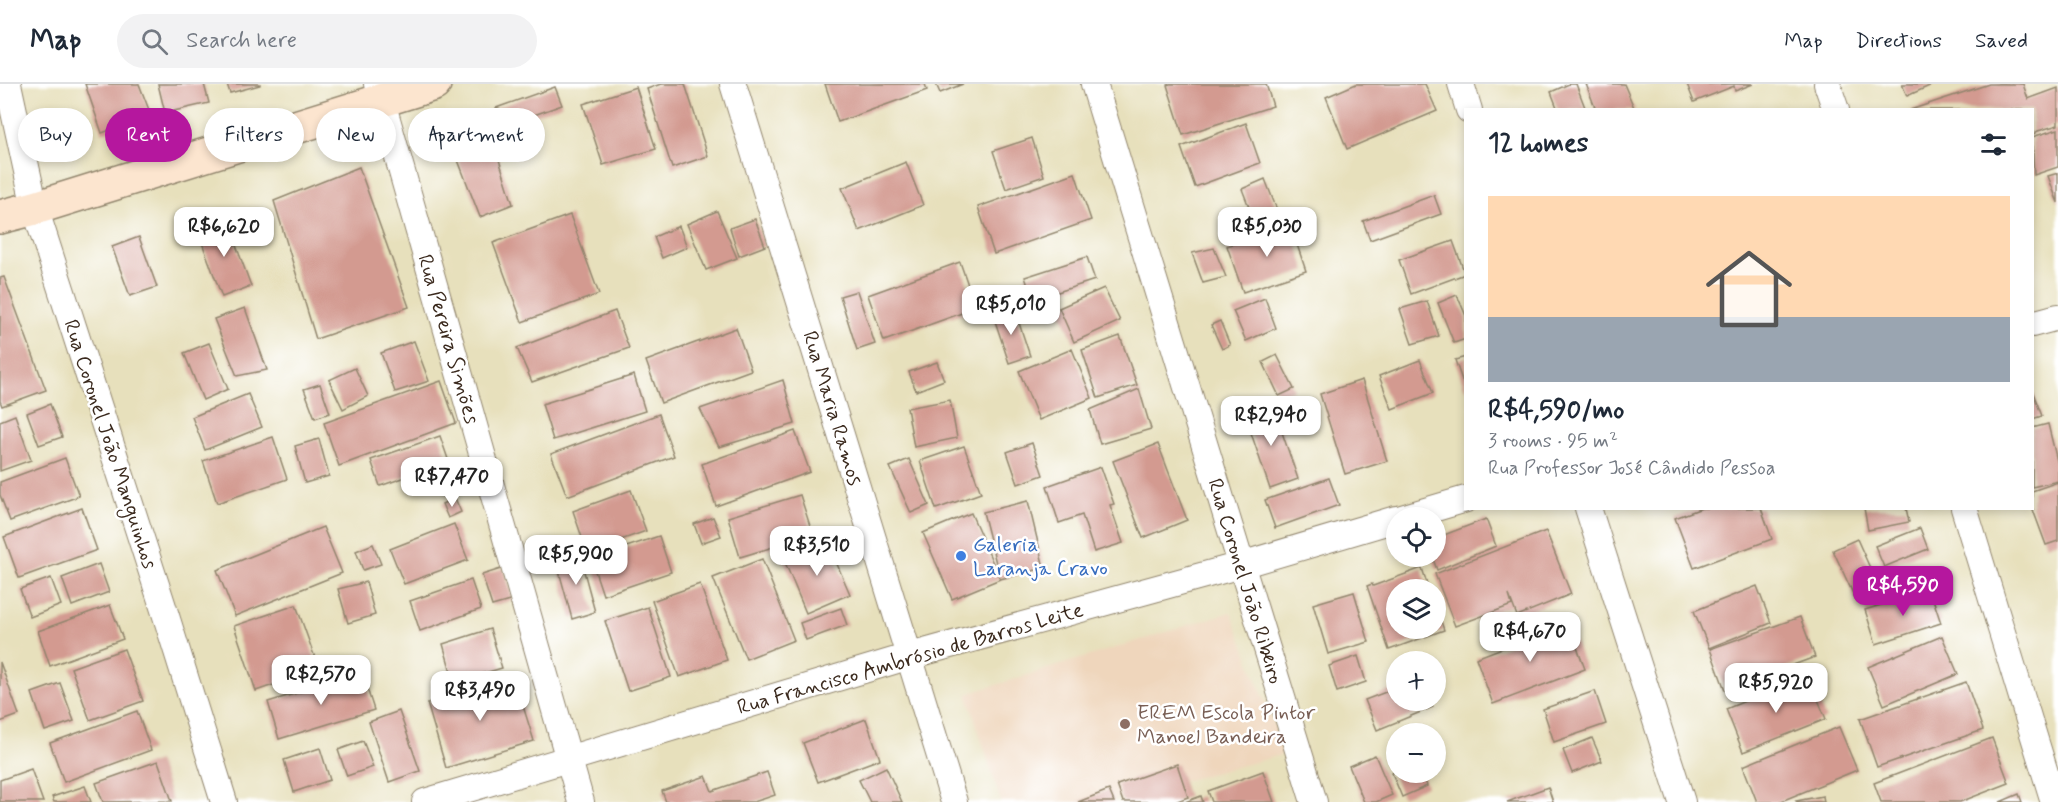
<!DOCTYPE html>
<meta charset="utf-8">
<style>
:root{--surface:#fff;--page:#f2f2f3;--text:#1f2937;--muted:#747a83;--line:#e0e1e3;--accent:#b5179e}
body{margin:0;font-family:Mynerve,sans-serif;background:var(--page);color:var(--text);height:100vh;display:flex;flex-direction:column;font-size:22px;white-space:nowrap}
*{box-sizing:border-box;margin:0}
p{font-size:20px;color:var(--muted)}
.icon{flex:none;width:33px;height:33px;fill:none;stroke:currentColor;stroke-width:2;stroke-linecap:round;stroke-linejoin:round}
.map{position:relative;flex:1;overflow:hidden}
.sheet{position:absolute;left:1464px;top:24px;width:570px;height:402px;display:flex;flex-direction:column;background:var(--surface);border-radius:0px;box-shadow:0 3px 9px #0003}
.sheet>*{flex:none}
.guide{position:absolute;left:18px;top:24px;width:570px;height:54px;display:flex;gap:12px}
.fabs{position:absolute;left:1386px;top:423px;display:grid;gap:12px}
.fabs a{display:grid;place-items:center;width:60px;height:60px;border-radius:50%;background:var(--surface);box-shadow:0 3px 9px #0003;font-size:30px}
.price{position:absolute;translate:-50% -51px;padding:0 14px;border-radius:12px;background:#fff;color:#222;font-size:20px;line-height:39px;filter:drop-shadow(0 2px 3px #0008)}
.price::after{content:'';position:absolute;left:50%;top:36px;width:18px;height:14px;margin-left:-9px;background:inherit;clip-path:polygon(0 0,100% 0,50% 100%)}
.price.active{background:var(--accent);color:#fff}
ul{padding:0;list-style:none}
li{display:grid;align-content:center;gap:12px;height:318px;padding:0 24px}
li+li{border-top:2px solid var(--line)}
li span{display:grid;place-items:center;height:186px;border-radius:0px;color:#555}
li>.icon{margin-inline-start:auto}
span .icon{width:108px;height:108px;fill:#fffc;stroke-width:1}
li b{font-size:26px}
h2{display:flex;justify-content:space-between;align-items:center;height:72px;padding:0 24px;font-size:26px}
.tag{padding:0 21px;border-radius:27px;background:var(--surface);box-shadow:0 3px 9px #0003;font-size:21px;line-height:54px}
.tag.active{background:var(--accent);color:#fff}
header{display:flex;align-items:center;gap:36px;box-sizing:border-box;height:84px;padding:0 30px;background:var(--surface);border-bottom:2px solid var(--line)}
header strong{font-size:28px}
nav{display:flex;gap:33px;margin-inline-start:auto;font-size:21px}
.search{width:420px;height:54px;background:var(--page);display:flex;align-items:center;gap:15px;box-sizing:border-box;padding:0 21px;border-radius:33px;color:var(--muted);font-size:22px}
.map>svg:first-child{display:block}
.built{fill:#efd6bc}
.building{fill:#d39a90}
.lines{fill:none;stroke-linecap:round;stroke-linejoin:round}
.street-casing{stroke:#91856d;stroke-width:28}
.secondary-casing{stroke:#91856d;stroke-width:36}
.street{stroke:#fff;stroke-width:26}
.secondary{stroke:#fce5cf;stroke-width:33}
.shop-dot{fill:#3f7fe0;stroke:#fff;stroke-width:2}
.education-dot{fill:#8d6e63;stroke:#fff;stroke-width:2}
.labels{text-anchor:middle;stroke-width:5;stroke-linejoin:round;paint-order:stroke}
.street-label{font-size:21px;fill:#3b2a1e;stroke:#fff}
.shop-label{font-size:21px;fill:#366cbe;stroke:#fff;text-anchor:start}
.education-label{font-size:21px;fill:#785e54;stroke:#fff;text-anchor:start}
</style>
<header>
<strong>Map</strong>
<div class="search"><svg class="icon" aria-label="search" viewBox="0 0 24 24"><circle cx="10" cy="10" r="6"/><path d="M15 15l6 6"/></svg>Search here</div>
<nav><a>Map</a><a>Directions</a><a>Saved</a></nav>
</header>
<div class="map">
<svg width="2058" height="718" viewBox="0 0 2058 718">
<rect width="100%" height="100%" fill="#fff"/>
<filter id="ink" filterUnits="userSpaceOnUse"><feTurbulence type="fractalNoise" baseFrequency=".0167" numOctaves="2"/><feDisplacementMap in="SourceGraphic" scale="12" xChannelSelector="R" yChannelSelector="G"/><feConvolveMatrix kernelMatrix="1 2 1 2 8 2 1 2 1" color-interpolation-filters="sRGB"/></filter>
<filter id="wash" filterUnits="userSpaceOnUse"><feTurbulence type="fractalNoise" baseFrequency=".008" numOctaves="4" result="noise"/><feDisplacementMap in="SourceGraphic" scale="24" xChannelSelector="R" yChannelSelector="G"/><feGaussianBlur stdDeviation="1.35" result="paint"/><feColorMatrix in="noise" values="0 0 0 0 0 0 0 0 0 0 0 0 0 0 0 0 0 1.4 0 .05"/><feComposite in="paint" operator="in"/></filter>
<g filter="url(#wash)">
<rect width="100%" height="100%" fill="#e7e0bc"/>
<path class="built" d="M1231 528 1285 670 1105 718H1001L967 610Z"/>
<g id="blocks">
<g class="building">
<path d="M85 0H139L151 31 102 49Z"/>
<path d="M158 0H204L209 19 165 29Z"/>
<path d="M227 0H260V1L230 9Z"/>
<path d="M661 0H685L708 72 672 84 647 5Z"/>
<path d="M825 0H925L927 6 838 38Z"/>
<path d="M936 0H963L940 9Z"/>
<path d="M1170 0H1266L1273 22 1183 51 1167 1Z"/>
<path d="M1356 0H1425L1437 27 1347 65 1326 13Z"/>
<path d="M1569 0H1576L1586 26H1558L1551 8Z"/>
<path d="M1586 0H1624L1635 26H1596Z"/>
<path d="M1687 0H1753L1735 7 1734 2 1694 18Z"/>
<path d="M1902 0H1934L1907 12Z"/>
<path d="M1989 0H2023L2028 15 2058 4V41L2038 47 2032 51V26H1910Z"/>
<path d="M555 3 562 21 503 42 496 24Z"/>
<path d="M636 3 656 65 603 81 583 20Z"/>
<path d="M1246 39 1260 79 1195 103 1181 63Z"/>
<path d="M2058 45V83L2034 91 2032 53Z"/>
<path d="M490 47 513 120 480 133 451 58Z"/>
<path d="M1032 54 1044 92 1006 105 993 67Z"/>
<path d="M906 78 923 121 859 147 842 104Z"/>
<path d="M359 83 409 223 316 255 274 117Z"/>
<path d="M1075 89 1091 136 994 170 978 123Z"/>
<path d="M2058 89V119L2048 92Z"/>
<path d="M1265 95 1279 131 1256 141 1242 105Z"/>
<path d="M1434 111 1441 130 1370 156 1363 137Z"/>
<path d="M717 127 737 174 706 186 687 140Z"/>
<path d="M570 131 599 210 522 238 493 159Z"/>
<path d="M226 134 251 202 222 213 197 145Z"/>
<path d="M755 135 765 162 739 172 730 144Z"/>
<path d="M1290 140 1306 187 1243 208 1227 162Z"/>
<path d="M679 142 687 163 662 174 654 153Z"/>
<path d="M139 153 157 203 130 212 112 163Z"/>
<path d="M1453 157 1465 190 1411 210 1399 176Z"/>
<path d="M1214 164 1226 193 1203 199 1192 169Z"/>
<path d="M1087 173 1095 196 1033 216 1025 193Z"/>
<path d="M960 178 976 224 884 257 868 211Z"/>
<path d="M4 193 46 306 2 322 0 317V194Z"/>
<path d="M1104 204 1120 237 1074 258 1059 224Z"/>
<path d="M857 207 875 260 857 266 840 212Z"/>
<path d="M1457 211 1466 232V255L1454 259 1438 219Z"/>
<path d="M1265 214 1276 244 1246 257 1233 227Z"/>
<path d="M1427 217 1439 252 1412 260 1400 225Z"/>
<path d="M245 224 267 286 237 292 214 235Z"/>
<path d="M1014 224 1030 272 1009 279 993 231Z"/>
<path d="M615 227 629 264 532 298 517 264Z"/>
<path d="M1220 237 1230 261 1222 265 1211 241Z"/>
<path d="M736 244 751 286 661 319 646 277Z"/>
<path d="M1120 252 1137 301 1098 314 1082 266Z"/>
<path d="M414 257 429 297 395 308 381 269Z"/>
<path d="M209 259 228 305 203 316 184 269Z"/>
<path d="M1072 265 1092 314 1039 336 1019 287Z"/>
<path d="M1277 271 1294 305 1279 312 1263 278Z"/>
<path d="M1466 273V305H1465L1455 276Z"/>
<path d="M1420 276 1433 309 1392 325 1379 292Z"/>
<path d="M937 278 944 296 916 307 909 288Z"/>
<path d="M355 284 368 312 343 325 329 296Z"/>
<path d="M634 291 645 327 553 356 542 320Z"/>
<path d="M783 296 795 340 719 363 700 325Z"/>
<path d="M1362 296 1387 377 1345 390 1320 310Z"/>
<path d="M441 297 456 339 339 382 324 339Z"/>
<path d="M320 300 330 329 315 334 304 305Z"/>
<path d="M1139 305 1151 345 1100 360 1090 326Z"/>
<path d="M2032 306 2042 332 2032 335Z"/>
<path d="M248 310 262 343 205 366 192 333Z"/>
<path d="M950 316 957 354 914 363 907 324Z"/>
<path d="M50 320 62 353 39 361 27 329Z"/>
<path d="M1273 322 1298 395 1270 405 1245 331Z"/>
<path d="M659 330 674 372 567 412 551 370Z"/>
<path d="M15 331 31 376 0 387V337Z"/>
<path d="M2048 340 2058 381V397L2032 403V344Z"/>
<path d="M795 347 810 388 716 422 702 380Z"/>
<path d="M440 352 449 378 380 402 371 376Z"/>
<path d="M273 353 287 395 217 419 203 377Z"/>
<path d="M319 355 329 392 305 399 295 362Z"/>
<path d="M1032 359 1043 391 1018 400 1007 368Z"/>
<path d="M1158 360 1187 436 1143 454 1113 377Z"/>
<path d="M964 362 981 409 936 425 920 377Z"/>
<path d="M65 374 79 412 10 437 0 411V398Z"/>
<path d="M909 375 929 421 911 429 890 383Z"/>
<path d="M1101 383 1114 420 1110 421 1123 459 1094 468 1082 431 1059 439 1047 402Z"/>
<path d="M1329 394 1339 421 1275 444 1265 416Z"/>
<path d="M2058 398V457L2046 461 2032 423V407Z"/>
<path d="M631 406 646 447 587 468 573 427Z"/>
<path d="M800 411 813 451 740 473 728 433Z"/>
<path d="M455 414 461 428 448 434 442 420Z"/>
<path d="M1028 417 1044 484 1000 495 983 428Z"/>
<path d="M82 424 97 466 19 494 4 453Z"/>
<path d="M1702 424H1761L1772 455 1694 484 1675 434Z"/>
<path d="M1864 424H1906L1909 438 1868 446Z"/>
<path d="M971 429 1000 495 952 515 923 449Z"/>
<path d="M713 433 721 452 701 459 694 440Z"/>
<path d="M1486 435 1496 462 1437 486 1432 472H1436V454Z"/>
<path d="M454 440 468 476 404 500 390 465Z"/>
<path d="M323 443 342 489 235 532 217 486Z"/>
<path d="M1920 444 1928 465 1884 483 1875 462Z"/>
<path d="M1546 447 1571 510 1517 532 1509 511 1512 521 1455 542 1435 490Z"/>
<path d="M659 452 671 488 603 511 591 475Z"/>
<path d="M1857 455 1879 504 1855 514 1833 466Z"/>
<path d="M827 457 850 510 806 529 784 476Z"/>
<path d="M373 460 381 480 363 486 356 467Z"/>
<path d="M579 469 595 528 572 535 556 476Z"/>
<path d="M762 475 794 556 746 575 713 494Z"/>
<path d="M99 480 109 508 72 522 62 494Z"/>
<path d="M504 484 513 516 492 522 482 491Z"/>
<path d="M1422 484 1429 506H1396V544H1436V523L1444 546 1389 566 1367 502 1372 500 1373 502Z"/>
<path d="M51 494 61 521 30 533 20 505Z"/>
<path d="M471 496 481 525 420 547 410 517Z"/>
<path d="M366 498 375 531 348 539 338 505Z"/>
<path d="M700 500 727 576 679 593 652 517Z"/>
<path d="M1757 502 1771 539 1709 564 1694 527Z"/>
<path d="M1930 506 1941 539 1876 560 1865 526Z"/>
<path d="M1354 508 1369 558 1328 570 1313 520Z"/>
<path d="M110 521 123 555 50 582 38 547Z"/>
<path d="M296 521 319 585 256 607 234 542Z"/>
<path d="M648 523 671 593 628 607 605 537Z"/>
<path d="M841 524 847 541 806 556 800 539Z"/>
<path d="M1800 533 1815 573 1725 606 1710 565Z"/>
<path d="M1568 539 1585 585 1493 620 1476 574Z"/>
<path d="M490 545 502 584 454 598 443 560Z"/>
<path d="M1942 552 1958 590 1884 621 1868 583Z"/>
<path d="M124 565 143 617 90 636 71 584Z"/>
<path d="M1358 572 1366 598 1337 608 1329 582Z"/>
<path d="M0 578 19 631 0 638Z"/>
<path d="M362 589 374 626 279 655 268 618Z"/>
<path d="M1808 591 1826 635 1743 668 1726 625Z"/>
<path d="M514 593 534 657 446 684 427 619Z"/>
<path d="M1966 598 1983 646 1877 683 1860 635Z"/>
<path d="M60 599 74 637 45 647 32 609Z"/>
<path d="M1396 604V616H1431L1433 623 1377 646 1365 616Z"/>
<path d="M1595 607 1606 640 1554 658 1543 625Z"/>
<path d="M137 627 151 666 64 698 50 659Z"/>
<path d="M399 627 420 687 389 698 369 638Z"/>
<path d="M866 635 880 675 818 698 803 659Z"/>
<path d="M1839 643 1857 686 1779 718H1757L1743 682Z"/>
<path d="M1592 654 1602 677 1572 689 1563 666Z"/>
<path d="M1992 654 2009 699 1960 718H1881L1874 699Z"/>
<path d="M363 657 373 683 347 692 338 666Z"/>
<path d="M320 664 330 696 294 708 284 676Z"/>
<path d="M1375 671 1392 711 1376 718H1364L1349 682Z"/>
<path d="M158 677 172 717 103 718 96 699Z"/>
<path d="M1177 680 1188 713 1175 718H1123L1117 701Z"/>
<path d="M886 683 902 718H870L859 696Z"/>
<path d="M31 685 43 718H0V696Z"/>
<path d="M1263 687 1274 718H1212L1208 707Z"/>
<path d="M1396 687V688H1422L1427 702 1402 713 1392 689Z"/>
<path d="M767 688 775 711 754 718H666L662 707 706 692 712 707Z"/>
<path d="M85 702 91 718H54L52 713Z"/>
<path d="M1548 703 1553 718H1507Z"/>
<path d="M1109 706 1114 718H1078Z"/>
<path d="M2019 710 2022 718H2000Z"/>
<path d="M1201 712 1203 718H1185Z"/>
<path d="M1823 712 1824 718H1797L1796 717Z"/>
</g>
</g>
</g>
<g filter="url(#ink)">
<use href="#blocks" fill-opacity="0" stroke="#91856d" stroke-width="1.5"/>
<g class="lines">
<g class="street-casing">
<g id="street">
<path d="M8 0 35 124 166 532 224 718"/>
<path d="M377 0 581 718"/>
<path d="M733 0 954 718"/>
<path d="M1094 0 1314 718"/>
<path d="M1461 0 1469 26"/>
<path d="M1827 0 1836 26"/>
<path d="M2032 240 2058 233"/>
<path d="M1588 424 1682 718"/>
<path d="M1964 424 2054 718"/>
<path d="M1402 434 1466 415"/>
<path d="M425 718 910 572 1241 481 1396 435"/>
</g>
</g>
<g class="secondary-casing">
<path id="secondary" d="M0 133 35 124 434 0"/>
</g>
<use href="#street" class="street"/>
<use href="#secondary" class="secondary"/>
</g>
</g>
<circle class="shop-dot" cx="961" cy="472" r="6"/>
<circle class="education-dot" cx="1125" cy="640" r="6"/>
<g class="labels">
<g class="street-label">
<text transform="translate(449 255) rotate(74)" y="7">Rua Pereira Simões</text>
<text transform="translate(833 324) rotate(73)" y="7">Rua Maria Ramos</text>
<text transform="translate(111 360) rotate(72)" y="7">Rua Coronel João Manguinhos</text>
<text transform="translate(1246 497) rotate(73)" y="7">Rua Coronel João Ribeiro</text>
<text transform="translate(910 574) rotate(-16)" y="7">Rua Francisco Ambrósio de Barros Leite</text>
</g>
<g class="shop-label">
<text x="973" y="467">Galeria<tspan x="973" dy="24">Laranja Cravo</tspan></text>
</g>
<g class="education-label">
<text x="1137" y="635">EREM Escola Pintor<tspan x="1137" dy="24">Manoel Bandeira</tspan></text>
</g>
</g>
</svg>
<div class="fabs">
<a><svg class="icon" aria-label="locate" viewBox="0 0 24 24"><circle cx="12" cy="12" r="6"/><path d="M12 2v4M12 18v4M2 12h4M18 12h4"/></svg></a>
<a><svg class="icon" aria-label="layers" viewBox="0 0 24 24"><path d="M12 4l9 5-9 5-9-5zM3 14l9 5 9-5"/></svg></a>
<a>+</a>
<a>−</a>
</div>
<b class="price" style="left:224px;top:174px">R$6,620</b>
<b class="price" style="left:1267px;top:174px">R$5,030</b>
<b class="price" style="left:1011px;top:252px">R$5,010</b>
<b class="price" style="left:1271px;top:363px">R$2,940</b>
<b class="price" style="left:452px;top:424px">R$7,470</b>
<b class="price" style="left:817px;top:493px">R$3,510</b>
<b class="price" style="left:576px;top:502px">R$5,900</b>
<b class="price active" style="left:1903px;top:533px">R$4,590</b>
<b class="price" style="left:1530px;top:579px">R$4,670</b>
<b class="price" style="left:321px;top:622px">R$2,570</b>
<b class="price" style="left:1776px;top:630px">R$5,920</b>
<b class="price" style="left:480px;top:638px">R$3,490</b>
<div class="guide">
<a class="tag">Buy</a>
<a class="tag active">Rent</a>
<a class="tag">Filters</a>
<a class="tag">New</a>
<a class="tag">Apartment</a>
</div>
<section class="sheet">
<h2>12 homes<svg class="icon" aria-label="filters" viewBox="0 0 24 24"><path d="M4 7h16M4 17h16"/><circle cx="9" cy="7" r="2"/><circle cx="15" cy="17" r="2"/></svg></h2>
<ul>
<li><span style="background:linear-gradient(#ffd9b3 65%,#9aa5b1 0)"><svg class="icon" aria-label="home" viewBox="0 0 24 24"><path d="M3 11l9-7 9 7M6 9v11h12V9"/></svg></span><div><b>R$4,590/mo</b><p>3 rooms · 95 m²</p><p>Rua Professor José Cândido Pessoa</p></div></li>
</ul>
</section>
</div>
